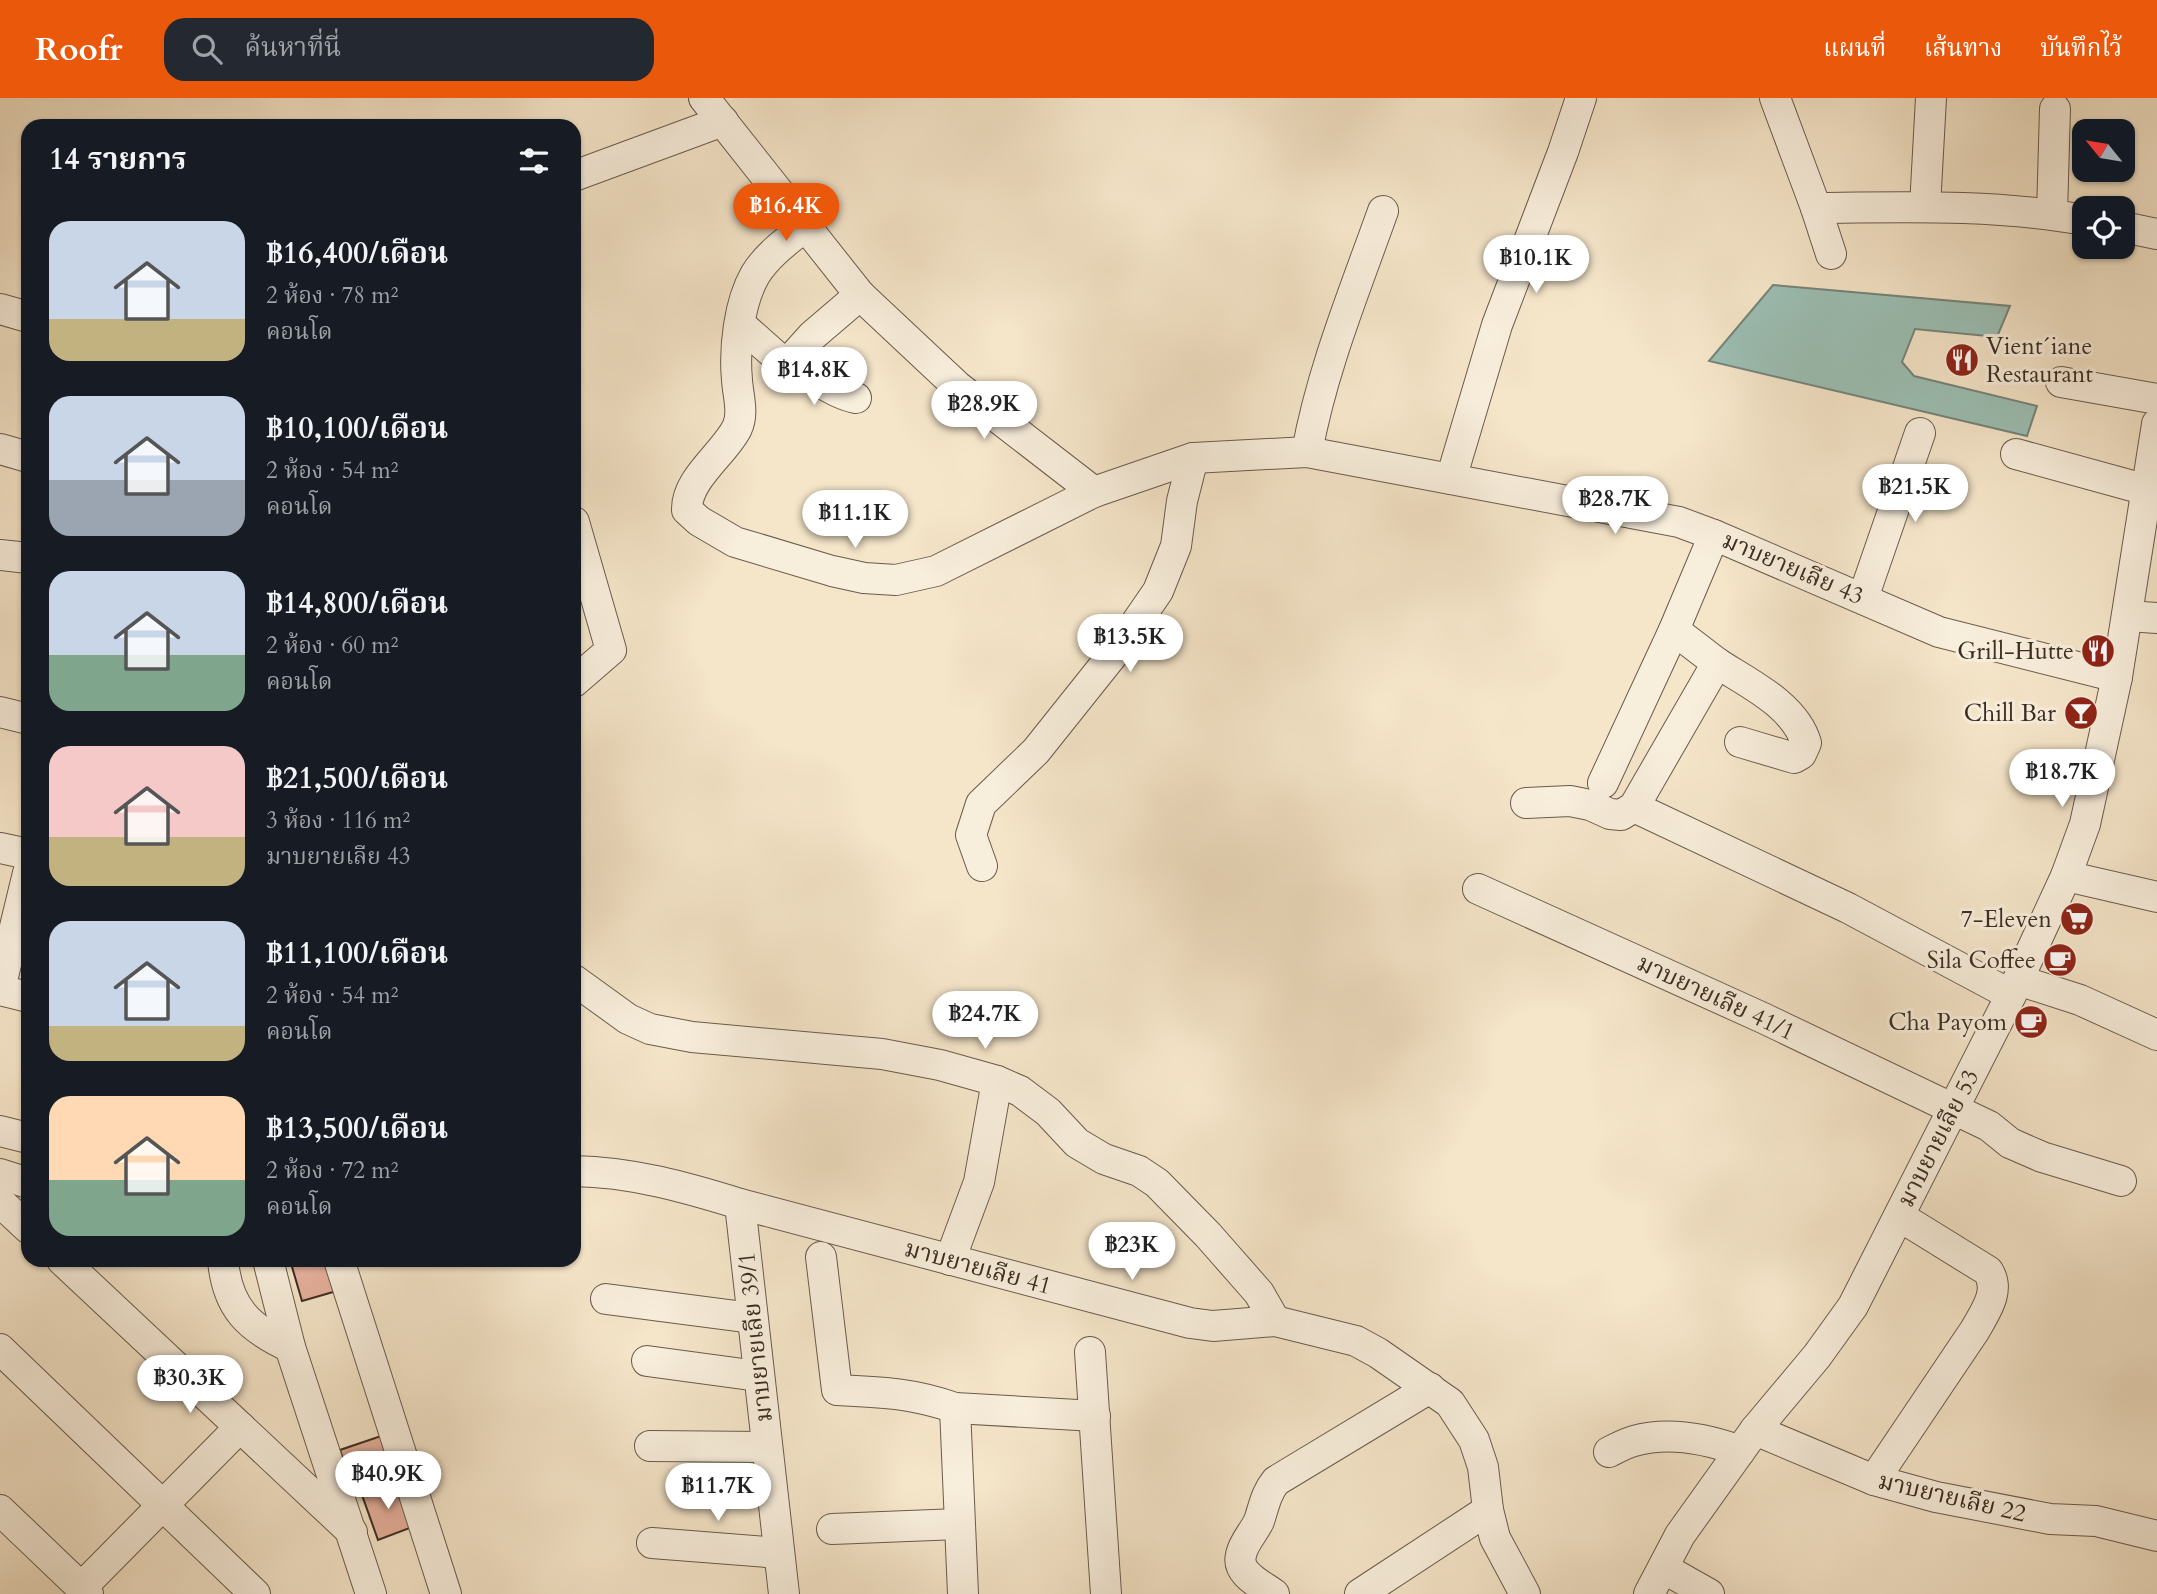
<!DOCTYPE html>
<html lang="th">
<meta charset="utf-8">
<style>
:root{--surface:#171b24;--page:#242831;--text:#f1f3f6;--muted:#9ea1a6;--accent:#ea580c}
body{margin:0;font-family:Cardo,"Noto Serif Thai",serif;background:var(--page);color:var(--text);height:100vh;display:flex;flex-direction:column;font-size:26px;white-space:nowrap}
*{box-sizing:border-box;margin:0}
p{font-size:23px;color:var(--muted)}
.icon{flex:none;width:38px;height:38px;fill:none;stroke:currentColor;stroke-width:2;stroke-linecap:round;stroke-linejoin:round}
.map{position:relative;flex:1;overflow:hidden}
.drawer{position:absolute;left:21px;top:21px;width:560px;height:1148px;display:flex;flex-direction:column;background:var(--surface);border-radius:21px;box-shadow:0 2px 5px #0004}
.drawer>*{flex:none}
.needle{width:46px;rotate:300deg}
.buttons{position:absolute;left:2072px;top:21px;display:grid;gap:14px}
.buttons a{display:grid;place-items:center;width:63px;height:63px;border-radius:14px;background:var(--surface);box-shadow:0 2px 5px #0004;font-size:35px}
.price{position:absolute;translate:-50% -60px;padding:0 16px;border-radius:24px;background:#fff;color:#222;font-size:23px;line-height:46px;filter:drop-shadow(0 2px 4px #0008)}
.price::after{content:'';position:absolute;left:50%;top:42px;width:21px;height:16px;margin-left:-10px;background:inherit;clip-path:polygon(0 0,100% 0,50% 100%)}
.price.active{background:var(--accent);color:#fff}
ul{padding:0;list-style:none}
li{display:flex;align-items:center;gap:21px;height:175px;padding:0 28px}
li span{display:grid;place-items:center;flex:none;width:196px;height:140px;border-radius:21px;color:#555}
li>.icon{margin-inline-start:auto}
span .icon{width:84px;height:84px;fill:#fffc;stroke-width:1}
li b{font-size:30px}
h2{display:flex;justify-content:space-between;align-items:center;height:84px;padding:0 28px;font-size:30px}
header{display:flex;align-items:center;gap:42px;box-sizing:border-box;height:98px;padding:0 35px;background:var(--accent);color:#fff}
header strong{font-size:33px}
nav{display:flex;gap:38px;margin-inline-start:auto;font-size:24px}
.search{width:490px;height:63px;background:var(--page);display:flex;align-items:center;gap:18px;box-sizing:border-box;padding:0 24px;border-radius:21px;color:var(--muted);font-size:26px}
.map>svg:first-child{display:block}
.water{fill:#9cbfb4;stroke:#76857a;stroke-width:2}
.building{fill:#e6b19d;stroke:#3c2d22;stroke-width:2}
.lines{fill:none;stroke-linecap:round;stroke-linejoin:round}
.minor-casing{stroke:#6a5b4c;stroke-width:32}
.minor{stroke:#f8eedc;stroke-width:30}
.labels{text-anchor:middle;stroke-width:6;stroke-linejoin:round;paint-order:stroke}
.poi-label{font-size:24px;fill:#3c2d22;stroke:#f8eedc;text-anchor:end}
.street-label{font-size:24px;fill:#3c2d22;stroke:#f8eedc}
</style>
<header>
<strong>Roofr</strong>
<div class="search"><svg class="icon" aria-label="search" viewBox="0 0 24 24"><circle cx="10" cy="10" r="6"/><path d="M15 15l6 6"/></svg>ค้นหาที่นี่</div>
<nav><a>แผนที่</a><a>เส้นทาง</a><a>บันทึกไว้</a></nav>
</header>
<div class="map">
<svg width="2157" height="1496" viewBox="0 0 2157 1496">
<rect width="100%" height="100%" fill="#f5e5c9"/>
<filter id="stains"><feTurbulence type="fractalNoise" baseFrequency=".00286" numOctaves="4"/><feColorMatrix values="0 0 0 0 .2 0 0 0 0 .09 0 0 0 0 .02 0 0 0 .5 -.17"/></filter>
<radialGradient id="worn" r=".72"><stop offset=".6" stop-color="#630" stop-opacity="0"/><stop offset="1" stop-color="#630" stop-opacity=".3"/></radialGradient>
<path class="water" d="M1773 187 2010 208 1997 239 1915 231 1902 264 1914 278 2037 308 2027 338 1709 263Z"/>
<g class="building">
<path d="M290 1162H330L340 1192 302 1203Z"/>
<path d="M384 1337 396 1374 352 1389 340 1352Z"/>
<path d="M399 1384 415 1428 378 1442 362 1397Z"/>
</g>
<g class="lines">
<g class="minor-casing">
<g id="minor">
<path d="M704 0 860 197 957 288 1094 394"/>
<path d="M1775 0 1816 110C1905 109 1997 106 2084 122"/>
<path d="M574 78 723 23"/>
<path d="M1925 109 1931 0"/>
<path d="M1816 110 1831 156"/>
<path d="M2052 116 2055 11"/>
<path d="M806 128C788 142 767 157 755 177 739 205 734 250 737 282 738 298 744 315 737 330 724 356 686 381 687 412L699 423 735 444 832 473 864 480 896 482 936 473 1094 394 1193 360 1307 354 1679 424 1714 437 1939 534 2117 579"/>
<path d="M2123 129 2157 136"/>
<path d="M0 211 28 219"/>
<path d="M741 227 786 267 812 238 860 197"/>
<path d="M786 267C810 275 831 295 856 300"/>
<path d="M2061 284 2157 301"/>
<path d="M0 351 28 359"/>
<path d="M1307 354C1322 271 1355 192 1383 113"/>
<path d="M2016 356 2147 392"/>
<path d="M1451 381 1497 227 1563 54 1581 0"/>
<path d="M574 424 611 552 574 584"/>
<path d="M0 457 28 460"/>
<path d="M1863 500 1920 335"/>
<path d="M2128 518 2157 520"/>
<path d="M1717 565C1748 585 1795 607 1806 645L1801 656 1794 660 1740 644"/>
<path d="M0 614 28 621"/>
<path d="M1603 685 1674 532 1714 437"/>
<path d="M1526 705 1570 703 1590 707 1610 716 1621 717 1634 709 1717 565 1674 532"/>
<path d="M1634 709 1848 810 2011 897"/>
<path d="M0 750 28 756"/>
<path d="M982 768 971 737 981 706 1036 653 1123 544 1158 493 1176 448 1182 403 1193 360"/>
<path d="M2066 778 2157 799"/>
<path d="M1478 791 1763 920 1989 1028 2010 1045 2042 1059 2121 1083"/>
<path d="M574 882 628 921 650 931 692 939 882 956 940 967 997 983 1020 993 1048 1014 1077 1045 1104 1061 1139 1073 1157 1085 1208 1137 1259 1195 1275 1223"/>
<path d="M2018 882 2080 902 2157 937"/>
<path d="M0 891 28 775"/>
<path d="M0 892 28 899"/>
<path d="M0 1033 28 1040"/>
<path d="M574 1073C632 1074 685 1089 740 1106L1190 1225 1213 1228 1275 1223 1356 1243 1378 1255 1450 1305 1474 1342 1483 1369 1488 1412 1495 1440 1525 1496"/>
<path d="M0 1076 28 1085"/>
<path d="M0 1104 28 1130"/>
<path d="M740 1106 784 1496"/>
<path d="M821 1159 837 1292C881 1294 913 1295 955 1310L1095 1318"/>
<path d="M62 1162 352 1434"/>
<path d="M223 1162C227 1209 248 1230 290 1249"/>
<path d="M268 1162 290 1249 371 1496"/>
<path d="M339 1162 446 1496"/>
<path d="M950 1162 979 1084 997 983"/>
<path d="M606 1201 752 1220"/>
<path d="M0 1251 255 1496"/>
<path d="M1090 1254 1106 1496"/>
<path d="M647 1263 758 1278"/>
<path d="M955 1310 963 1496"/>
<path d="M1755 1332 1874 1382 1936 1399 2050 1421 2096 1423 2157 1438"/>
<path d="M650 1348 767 1349"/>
<path d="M1609 1354C1617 1350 1626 1345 1634 1343 1670 1333 1707 1341 1740 1353"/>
<path d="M1874 1382 1975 1232C1985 1214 2001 1193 1988 1173L1899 1118"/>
<path d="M0 1412 88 1496"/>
<path d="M832 1431 959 1426"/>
<path d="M652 1445 779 1455"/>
<path d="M1663 1470 1709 1496"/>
<path d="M82 1489 240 1329"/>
<path d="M1274 1496C1262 1487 1236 1476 1241 1457 1243 1445 1254 1434 1259 1423 1264 1408 1266 1395 1276 1383L1430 1290"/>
<path d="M1360 1496 1488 1412"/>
<path d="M1649 1496 1680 1437 1755 1332 1817 1258 1853 1208 2011 897 2066 778 2085 726 2117 579 2157 326"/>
</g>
</g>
<use href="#minor" class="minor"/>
</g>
<defs>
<g id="restaurant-disc" transform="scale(1.75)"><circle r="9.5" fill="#8f2418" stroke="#f8eedc"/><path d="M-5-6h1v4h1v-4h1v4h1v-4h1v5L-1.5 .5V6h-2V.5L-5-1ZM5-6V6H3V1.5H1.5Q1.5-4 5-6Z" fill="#fff"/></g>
<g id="bar-disc" transform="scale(1.75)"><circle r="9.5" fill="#8f2418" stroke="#f8eedc"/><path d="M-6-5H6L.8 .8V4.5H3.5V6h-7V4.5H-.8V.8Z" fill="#fff"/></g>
<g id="supermarket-disc" transform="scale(1.75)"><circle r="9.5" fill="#8f2418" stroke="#f8eedc"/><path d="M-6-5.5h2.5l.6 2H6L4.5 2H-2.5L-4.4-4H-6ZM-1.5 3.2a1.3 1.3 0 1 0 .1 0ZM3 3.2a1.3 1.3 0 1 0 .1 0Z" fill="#fff"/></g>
<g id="cafe-disc" transform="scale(1.75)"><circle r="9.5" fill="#8f2418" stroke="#f8eedc"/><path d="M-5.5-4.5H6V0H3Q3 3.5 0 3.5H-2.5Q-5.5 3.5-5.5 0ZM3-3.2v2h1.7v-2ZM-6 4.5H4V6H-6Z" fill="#fff"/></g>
</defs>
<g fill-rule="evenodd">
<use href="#restaurant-disc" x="1962" y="262"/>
<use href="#restaurant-disc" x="2098" y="553"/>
<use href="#bar-disc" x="2081" y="615"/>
<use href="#supermarket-disc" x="2077" y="821"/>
<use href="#cafe-disc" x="2060" y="862"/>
<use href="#cafe-disc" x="2031" y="924"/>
</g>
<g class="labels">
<g class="poi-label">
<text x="1986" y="256" text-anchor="start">Vient´iane<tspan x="1986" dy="28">Restaurant</tspan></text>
<text x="2074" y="561">Grill-Hutte</text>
<text x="2056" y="623">Chill Bar</text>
<text x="2052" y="829">7-Eleven</text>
<text x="2036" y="870">Sila Coffee</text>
<text x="2007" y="932">Cha Payom</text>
</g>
<g class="street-label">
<text transform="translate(1793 470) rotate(23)" y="8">มาบยายเลีย 43</text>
<text transform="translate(1716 899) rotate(25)" y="8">มาบยายเลีย 41/1</text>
<text transform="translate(1938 1040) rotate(-63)" y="8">มาบยายเลีย 53</text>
<text transform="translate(978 1169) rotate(15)" y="8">มาบยายเลีย 41</text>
<text transform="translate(755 1239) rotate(-96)" y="8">มาบยายเลีย 39/1</text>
<text transform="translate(1952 1399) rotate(13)" y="8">มาบยายเลีย 22</text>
</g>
</g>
<rect width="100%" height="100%" filter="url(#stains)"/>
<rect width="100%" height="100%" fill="url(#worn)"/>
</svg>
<div class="buttons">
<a><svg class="needle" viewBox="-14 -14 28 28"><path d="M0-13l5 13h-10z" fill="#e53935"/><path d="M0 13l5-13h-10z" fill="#9ea1a6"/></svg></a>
<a><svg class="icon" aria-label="locate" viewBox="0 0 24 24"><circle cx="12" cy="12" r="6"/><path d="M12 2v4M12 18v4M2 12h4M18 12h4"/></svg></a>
</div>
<b class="price active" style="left:786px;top:145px">฿16.4K</b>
<b class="price" style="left:1536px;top:197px">฿10.1K</b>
<b class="price" style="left:814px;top:309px">฿14.8K</b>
<b class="price" style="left:984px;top:343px">฿28.9K</b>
<b class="price" style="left:1915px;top:426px">฿21.5K</b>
<b class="price" style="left:1615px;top:438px">฿28.7K</b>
<b class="price" style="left:855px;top:452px">฿11.1K</b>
<b class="price" style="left:1130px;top:576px">฿13.5K</b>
<b class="price" style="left:2062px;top:711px">฿18.7K</b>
<b class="price" style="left:985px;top:953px">฿24.7K</b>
<b class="price" style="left:1132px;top:1184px">฿23K</b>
<b class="price" style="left:190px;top:1317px">฿30.3K</b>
<b class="price" style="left:388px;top:1413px">฿40.9K</b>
<b class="price" style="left:718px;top:1425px">฿11.7K</b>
<section class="drawer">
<h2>14 รายการ<svg class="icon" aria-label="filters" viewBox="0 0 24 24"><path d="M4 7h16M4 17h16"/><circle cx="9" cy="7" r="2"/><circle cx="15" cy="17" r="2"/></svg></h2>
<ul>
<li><span style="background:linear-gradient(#c9d6e8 70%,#c2b280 0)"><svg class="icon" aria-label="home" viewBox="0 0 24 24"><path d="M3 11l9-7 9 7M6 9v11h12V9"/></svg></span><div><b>฿16,400/เดือน</b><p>2 ห้อง · 78 m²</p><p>คอนโด</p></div></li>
<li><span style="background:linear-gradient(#c9d6e8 60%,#9aa5b1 0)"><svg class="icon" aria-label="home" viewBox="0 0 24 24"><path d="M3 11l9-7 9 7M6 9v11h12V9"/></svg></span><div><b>฿10,100/เดือน</b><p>2 ห้อง · 54 m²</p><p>คอนโด</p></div></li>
<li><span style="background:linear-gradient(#c9d6e8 60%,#7fa58c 0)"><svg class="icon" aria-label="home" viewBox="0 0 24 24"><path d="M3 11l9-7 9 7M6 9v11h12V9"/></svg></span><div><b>฿14,800/เดือน</b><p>2 ห้อง · 60 m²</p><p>คอนโด</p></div></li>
<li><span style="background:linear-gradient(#f6c9c9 65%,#c2b280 0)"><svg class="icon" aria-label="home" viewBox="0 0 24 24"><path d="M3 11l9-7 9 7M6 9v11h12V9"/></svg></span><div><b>฿21,500/เดือน</b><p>3 ห้อง · 116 m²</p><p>มาบยายเลีย 43</p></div></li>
<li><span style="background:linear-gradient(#c9d6e8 75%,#c2b280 0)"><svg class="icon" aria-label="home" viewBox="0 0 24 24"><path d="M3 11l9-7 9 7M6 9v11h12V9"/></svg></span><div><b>฿11,100/เดือน</b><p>2 ห้อง · 54 m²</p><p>คอนโด</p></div></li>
<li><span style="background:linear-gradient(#ffd9b3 60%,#7fa58c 0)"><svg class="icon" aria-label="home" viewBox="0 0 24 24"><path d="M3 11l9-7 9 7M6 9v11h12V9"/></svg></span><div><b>฿13,500/เดือน</b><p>2 ห้อง · 72 m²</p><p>คอนโด</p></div></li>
</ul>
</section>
</div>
